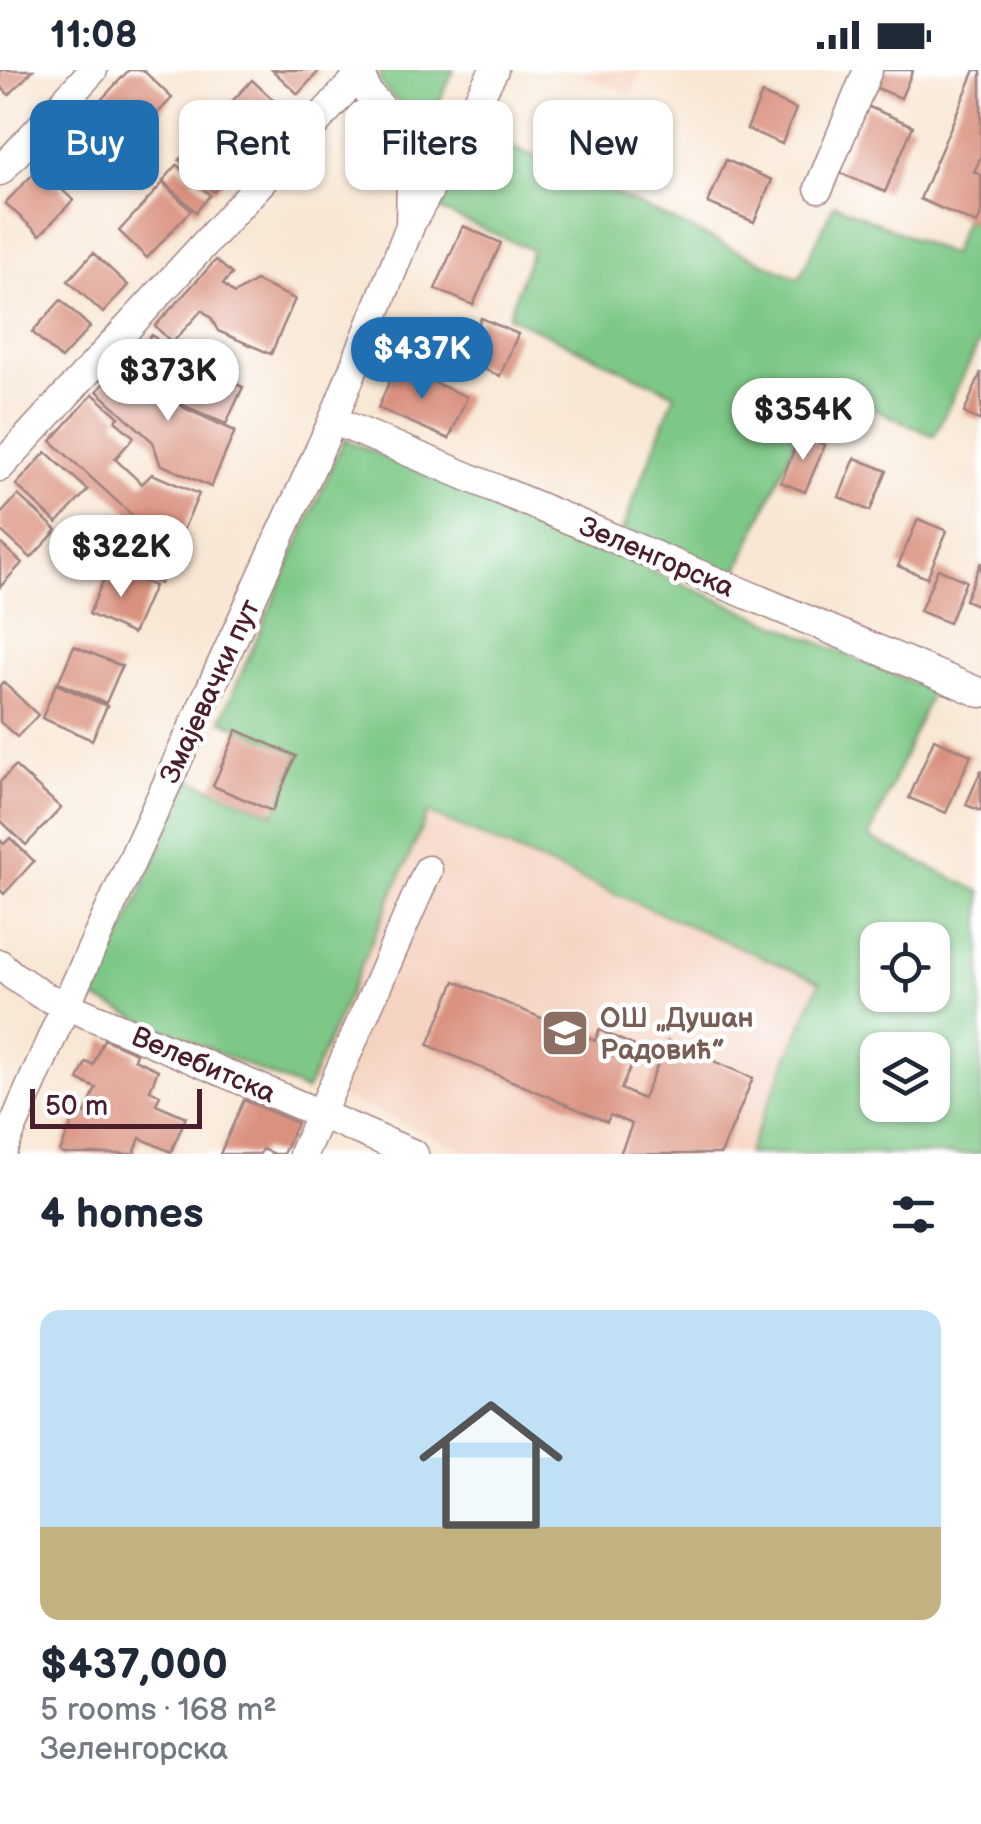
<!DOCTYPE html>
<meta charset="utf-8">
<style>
:root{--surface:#fff;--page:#f2f2f3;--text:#1f2937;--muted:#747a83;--accent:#1f6fb2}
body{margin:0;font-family:"Balsamiq Sans",sans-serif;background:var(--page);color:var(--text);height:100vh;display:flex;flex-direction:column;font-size:38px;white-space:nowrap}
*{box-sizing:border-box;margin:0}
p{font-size:32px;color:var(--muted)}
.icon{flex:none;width:55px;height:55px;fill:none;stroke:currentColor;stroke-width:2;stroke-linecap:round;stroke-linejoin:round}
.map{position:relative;height:1084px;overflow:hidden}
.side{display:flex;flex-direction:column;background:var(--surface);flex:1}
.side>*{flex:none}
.banner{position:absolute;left:30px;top:30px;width:922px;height:90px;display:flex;gap:20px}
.buttons{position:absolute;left:860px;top:852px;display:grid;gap:20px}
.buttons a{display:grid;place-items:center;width:90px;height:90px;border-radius:20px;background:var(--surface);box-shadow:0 2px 8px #0004;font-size:50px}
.scale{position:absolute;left:30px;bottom:25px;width:172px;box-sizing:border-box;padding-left:10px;border:5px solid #4a1f2b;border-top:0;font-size:28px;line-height:35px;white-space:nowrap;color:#4a1f2b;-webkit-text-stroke:8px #fff;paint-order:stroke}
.price{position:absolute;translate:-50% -85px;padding:0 22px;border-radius:35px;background:#fff;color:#222;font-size:32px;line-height:65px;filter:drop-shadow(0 2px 5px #0008)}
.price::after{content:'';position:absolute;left:50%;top:60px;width:30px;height:22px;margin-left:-15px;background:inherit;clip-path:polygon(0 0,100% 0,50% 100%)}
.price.current{background:var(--accent);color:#fff}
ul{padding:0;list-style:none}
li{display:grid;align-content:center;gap:20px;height:530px;padding:0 40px}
li span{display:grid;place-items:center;height:310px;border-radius:20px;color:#555}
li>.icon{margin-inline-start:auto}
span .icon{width:180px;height:180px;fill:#fffc;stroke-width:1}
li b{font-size:42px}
h2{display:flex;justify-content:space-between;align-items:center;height:120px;padding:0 40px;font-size:42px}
.tag{padding:0 35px;border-radius:20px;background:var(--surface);box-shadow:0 2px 8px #0004;font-size:35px;line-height:90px}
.tag.current{background:var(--accent);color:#fff}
.status{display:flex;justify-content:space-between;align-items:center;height:70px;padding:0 50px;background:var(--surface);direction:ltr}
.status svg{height:28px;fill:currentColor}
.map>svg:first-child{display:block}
.built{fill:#f5d3c1}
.green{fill:#7dc886;stroke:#647458;stroke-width:2.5;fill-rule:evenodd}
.building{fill:#da927f}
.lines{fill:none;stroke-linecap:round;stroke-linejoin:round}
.minor-casing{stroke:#a18380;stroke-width:31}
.minor{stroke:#fff;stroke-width:28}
.labels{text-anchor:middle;stroke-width:9;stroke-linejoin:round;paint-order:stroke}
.street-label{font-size:28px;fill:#4a1f2b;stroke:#fff}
.education-label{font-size:28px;font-weight:bold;fill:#785e54;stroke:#fff;text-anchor:start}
</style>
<div class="status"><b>11:08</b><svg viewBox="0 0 49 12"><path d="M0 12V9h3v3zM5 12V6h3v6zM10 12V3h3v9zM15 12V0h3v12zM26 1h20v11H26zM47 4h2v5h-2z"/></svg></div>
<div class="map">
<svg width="981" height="1084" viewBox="0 0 981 1084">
<rect width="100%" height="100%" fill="#fff"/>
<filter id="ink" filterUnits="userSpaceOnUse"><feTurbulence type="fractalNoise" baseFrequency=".01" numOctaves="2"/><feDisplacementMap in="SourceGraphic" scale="20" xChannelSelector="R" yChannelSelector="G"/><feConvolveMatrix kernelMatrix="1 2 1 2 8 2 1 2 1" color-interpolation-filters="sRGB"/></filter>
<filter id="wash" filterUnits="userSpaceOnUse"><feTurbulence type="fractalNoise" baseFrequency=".0048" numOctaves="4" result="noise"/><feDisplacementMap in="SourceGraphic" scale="40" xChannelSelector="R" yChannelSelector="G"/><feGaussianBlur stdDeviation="2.25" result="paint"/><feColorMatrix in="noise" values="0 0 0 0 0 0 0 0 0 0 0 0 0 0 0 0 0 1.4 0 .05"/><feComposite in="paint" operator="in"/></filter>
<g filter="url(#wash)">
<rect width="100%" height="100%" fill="#f8e7d4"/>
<g class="built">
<path d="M572 0H642L631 25Z"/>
<path d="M427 743 820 912 746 1084H474L311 1014Z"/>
</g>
<g class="green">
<path d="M381 0H454L420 72 418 63 402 36 383 17 379 9Z"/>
<path d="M475 59 799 209 834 134 951 185 965 149 981 155V269L934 366 821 314 735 506 622 460 675 324 508 246 532 180 440 140Z"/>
<path d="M344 369 932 621 869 768 981 822V1084H747L820 912 428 743 306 1021 95 929 190 709 274 744 299 684 221 650ZM878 870H932V925H878ZM878 980H932V1035H878Z"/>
</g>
<g id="blocks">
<g class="building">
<path d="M0 0H33L9 25 0 16Z"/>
<path d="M129 0H143L172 28 137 65 101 30Z"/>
<path d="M272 0H320L298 24Z"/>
<path d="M879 0H913L901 28 872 16Z"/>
<path d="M975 0H981V86L974 102 981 105V144L977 154 920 129Z"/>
<path d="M252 10 284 40 258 69 225 39Z"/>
<path d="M762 24 796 39 782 74 747 59Z"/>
<path d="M98 35 138 72 99 113 59 76Z"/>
<path d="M867 36 913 56 885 122 838 102Z"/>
<path d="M563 52 619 76 603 113 548 88Z"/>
<path d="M209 57 244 89 214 122 179 90Z"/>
<path d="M726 90 772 110 754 152 708 133Z"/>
<path d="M177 95 210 125 196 142 163 111Z"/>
<path d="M39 98 73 130 40 165 5 133Z"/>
<path d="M163 113 191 140 147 188 119 161Z"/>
<path d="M463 156 501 173 473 235 435 219Z"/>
<path d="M93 183 128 215 103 243 68 211Z"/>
<path d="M216 190 232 204 223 214 234 224 256 211 295 229 271 284 218 261 211 248 202 240 172 273 155 256Z"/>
<path d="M61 230 90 257 61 289 32 262Z"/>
<path d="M481 248 518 264 500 306 463 290Z"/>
<path d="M152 265 196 305 201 299 243 317 226 354 185 336 132 287Z"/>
<path d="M128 287 184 338 235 361 211 417 160 394 153 372 97 321Z"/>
<path d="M396 296 467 327 449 369 378 338Z"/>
<path d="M981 302V351L964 343Z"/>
<path d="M93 324 119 347 115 351 134 367 115 389 142 414 152 404 199 424 180 467 133 446 51 371Z"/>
<path d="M800 365 825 375 805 422 781 412Z"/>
<path d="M46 382 88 420 57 453 16 415Z"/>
<path d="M855 388 887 401 870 441 839 427Z"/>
<path d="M18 425 57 460 31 488 0 460V445Z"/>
<path d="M125 449 178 472 160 514 107 491Z"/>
<path d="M918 449 947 461 927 508 898 496Z"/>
<path d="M0 473 22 493 0 517Z"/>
<path d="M981 492V537L965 530Z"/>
<path d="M109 497 154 516 133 564 89 544Z"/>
<path d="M938 499 966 511 949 553 920 541Z"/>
<path d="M74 576 122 596 106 633 58 613Z"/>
<path d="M3 612 38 645 17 667 0 652V615Z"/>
<path d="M56 614 107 636 92 670 42 648Z"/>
<path d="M237 660 296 686 272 741 213 716Z"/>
<path d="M934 669 971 685 946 743 909 728Z"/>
<path d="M15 696 61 738 26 775 0 750V712Z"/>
<path d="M981 700V741L966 735Z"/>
<path d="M10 768 34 791 4 824 0 820V770L4 774Z"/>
<path d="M455 911 595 971 599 960 639 978 621 1019 643 1029 668 971 753 1008 721 1084H620L632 1054 610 1045 607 1052 428 975Z"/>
<path d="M104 969 136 983 134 989 158 1000 150 1020 160 1025 156 1034 186 1047 171 1082 140 1068 134 1084H64L60 1082 77 1041 85 1044 96 1018 78 1010 86 992 93 995Z"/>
<path d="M244 1030 297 1053 283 1084H274L262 1079 260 1084H220Z"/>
</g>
</g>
</g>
<g filter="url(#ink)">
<use href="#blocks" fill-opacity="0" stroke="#a18380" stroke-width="2.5"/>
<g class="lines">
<g class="minor-casing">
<g id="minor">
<path d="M0 101 93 0"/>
<path d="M819 118 868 0"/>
<path d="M413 150 494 0"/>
<path d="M333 350 981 623"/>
<path d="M0 397 364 0"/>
<path d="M0 894 12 905 42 925 414 1084"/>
<path d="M1 1084 66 935 333 350 410 156 411 107 408 81 396 54 367 22 361 4"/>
<path d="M303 1084 428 800"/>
</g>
</g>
<use href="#minor" class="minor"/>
</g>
</g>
<defs>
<g id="school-square" transform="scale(2.5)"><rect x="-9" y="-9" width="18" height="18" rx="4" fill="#8d6e63" stroke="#fff"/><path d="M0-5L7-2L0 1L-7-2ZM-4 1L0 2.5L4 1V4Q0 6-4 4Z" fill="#fff"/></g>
</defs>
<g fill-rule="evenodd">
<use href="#school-square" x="565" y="963"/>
</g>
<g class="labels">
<g class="street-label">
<text transform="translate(657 486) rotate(23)" y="10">Зеленгорска</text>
<text transform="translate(209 621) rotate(-65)" y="10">Змајевачки пут</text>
<text transform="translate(204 994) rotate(23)" y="10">Велебитска</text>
</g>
<g class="education-label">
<text x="600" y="957">ОШ „Душан<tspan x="600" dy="32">Радовић”</tspan></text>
</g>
</g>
</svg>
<div class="buttons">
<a><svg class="icon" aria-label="locate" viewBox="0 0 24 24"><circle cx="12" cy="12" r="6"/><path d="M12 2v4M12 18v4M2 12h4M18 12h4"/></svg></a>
<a><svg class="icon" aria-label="layers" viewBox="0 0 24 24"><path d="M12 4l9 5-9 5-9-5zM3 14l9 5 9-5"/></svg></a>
</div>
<div class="scale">50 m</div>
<b class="price current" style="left:422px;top:332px">$437K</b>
<b class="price" style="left:168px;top:354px">$373K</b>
<b class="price" style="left:803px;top:393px">$354K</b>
<b class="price" style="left:121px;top:530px">$322K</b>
<div class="banner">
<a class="tag current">Buy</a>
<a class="tag">Rent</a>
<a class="tag">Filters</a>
<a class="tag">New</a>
</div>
</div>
<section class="side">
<h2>4 homes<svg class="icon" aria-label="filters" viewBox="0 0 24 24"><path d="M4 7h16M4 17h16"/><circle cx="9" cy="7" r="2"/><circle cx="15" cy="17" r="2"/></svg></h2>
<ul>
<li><span style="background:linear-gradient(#bfe0f5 70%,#c2b280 0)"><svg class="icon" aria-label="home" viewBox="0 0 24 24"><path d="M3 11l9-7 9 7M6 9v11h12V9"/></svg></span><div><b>$437,000</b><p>5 rooms · 168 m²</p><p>Зеленгорска</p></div></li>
</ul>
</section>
